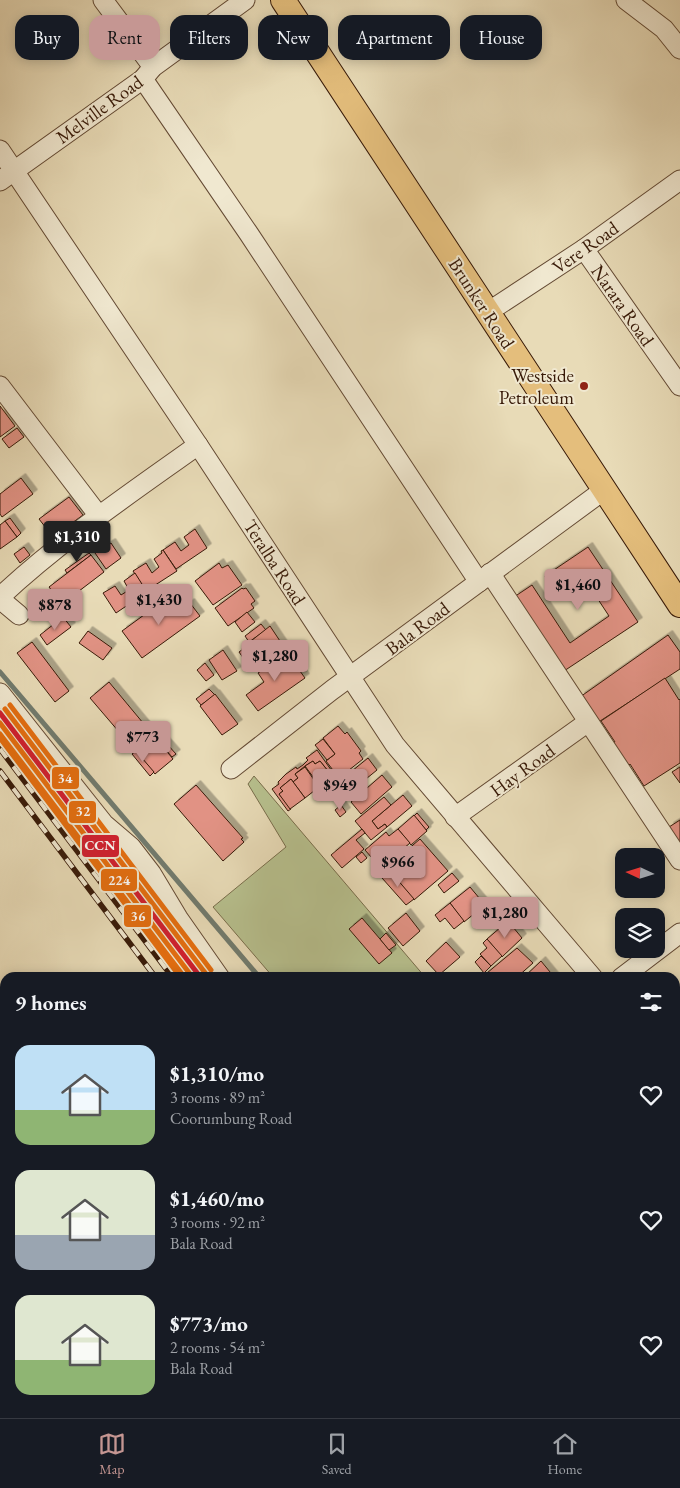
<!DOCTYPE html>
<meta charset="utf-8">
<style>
:root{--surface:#171b24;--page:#20242c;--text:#f1f3f6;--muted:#9ea1a6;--line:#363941;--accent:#c59692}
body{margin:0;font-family:"EB Garamond",serif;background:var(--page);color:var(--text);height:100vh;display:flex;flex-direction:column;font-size:19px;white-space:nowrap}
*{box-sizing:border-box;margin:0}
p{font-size:16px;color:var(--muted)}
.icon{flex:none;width:28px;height:28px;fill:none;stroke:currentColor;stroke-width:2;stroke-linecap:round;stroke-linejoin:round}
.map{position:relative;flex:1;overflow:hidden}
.panel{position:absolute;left:0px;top:972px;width:680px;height:446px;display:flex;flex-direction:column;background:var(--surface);border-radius:15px 15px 0 0;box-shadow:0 2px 12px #0003}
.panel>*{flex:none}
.banner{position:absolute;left:15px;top:15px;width:650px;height:45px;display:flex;gap:10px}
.needle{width:32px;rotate:274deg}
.buttons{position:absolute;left:615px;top:848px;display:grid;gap:10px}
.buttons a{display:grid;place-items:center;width:50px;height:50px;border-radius:10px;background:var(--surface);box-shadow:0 2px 12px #0003;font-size:25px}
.price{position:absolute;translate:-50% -42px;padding:0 11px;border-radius:5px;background:var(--accent);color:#111;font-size:16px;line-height:32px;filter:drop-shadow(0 1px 2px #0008)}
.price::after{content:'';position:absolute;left:50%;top:30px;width:15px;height:11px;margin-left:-8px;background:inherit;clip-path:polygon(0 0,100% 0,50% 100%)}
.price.selected{background:#222;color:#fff}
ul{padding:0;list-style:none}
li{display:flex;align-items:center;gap:15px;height:125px;padding:0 15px}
li span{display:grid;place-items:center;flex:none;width:140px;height:100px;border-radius:15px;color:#555}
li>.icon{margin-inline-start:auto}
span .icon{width:60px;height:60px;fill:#fffc;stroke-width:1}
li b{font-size:21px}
h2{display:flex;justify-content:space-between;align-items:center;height:60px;padding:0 15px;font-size:21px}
.pill{padding:0 18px;border-radius:15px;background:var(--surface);box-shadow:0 2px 12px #0003;font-size:18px;line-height:45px}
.pill.selected{background:var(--accent);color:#111}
.tabs{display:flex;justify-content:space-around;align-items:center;height:70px;border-top:1px solid var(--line);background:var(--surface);font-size:14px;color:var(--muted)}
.tabs a{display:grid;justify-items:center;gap:2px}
.tabs .selected{color:var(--accent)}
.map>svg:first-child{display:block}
.green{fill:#b7c08e;stroke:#786d4b}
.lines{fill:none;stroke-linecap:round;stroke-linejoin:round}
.stream{stroke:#717b6e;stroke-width:5}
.building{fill:#e19284;stroke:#381a08;filter:url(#shadow)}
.minor-casing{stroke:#644a34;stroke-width:21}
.major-casing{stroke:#381a08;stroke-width:26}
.minor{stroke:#f0e8d0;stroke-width:19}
.major{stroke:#e4be7c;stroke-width:24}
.rail-casing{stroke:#381a08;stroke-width:5.5}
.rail{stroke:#f0e8d0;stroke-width:4;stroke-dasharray:11;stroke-linecap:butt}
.rail-1-casing{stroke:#f0e8d0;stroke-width:9}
.rail-2-casing{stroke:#f0e8d0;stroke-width:9}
.rail-3-casing{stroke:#f0e8d0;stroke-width:9}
.rail-4-casing{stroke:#f0e8d0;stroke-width:9}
.rail-5-casing{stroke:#f0e8d0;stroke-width:9}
.rail-6-casing{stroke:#f0e8d0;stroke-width:9}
.rail-1{stroke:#d11f2f;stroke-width:5}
.rail-2{stroke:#e56e0f;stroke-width:5}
.rail-3{stroke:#e56e0f;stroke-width:5}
.rail-4{stroke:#e56e0f;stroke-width:5}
.rail-5{stroke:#e56e0f;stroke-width:5}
.rail-6{stroke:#e56e0f;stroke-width:5}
.poi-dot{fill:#8f2418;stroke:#f0e8d0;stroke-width:2}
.labels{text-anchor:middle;stroke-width:4;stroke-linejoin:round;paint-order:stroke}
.street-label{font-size:19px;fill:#381a08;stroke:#f0e8d0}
.poi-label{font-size:19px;fill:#381a08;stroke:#f0e8d0;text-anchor:end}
.line-badge{stroke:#f0e8d0;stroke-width:2}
.badge-label{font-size:14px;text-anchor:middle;font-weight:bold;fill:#fff}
</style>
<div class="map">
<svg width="680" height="1418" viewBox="0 0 680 1418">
<defs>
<filter id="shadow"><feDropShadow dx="4.5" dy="-4.5" stdDeviation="0" flood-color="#0004"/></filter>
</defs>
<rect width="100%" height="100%" fill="#e8dbb7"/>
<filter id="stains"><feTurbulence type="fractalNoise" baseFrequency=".004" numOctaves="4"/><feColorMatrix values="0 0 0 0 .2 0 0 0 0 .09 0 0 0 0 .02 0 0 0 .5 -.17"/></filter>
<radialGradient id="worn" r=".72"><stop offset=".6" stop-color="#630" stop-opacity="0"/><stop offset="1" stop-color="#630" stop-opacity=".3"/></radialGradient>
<g class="green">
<path d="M254 776 425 977H273L213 907 286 847 248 784Z"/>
<path d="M675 1271 680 1277V1418H646L642 1414H675Z"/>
</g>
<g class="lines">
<g class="stream">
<path d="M0 672 260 978"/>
<path d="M631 1414 635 1418"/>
</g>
</g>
<g class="building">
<path d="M0 406 15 426 0 437Z"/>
<path d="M17 428 24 437 9 448 2 439Z"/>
<path d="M21 478 33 494 2 517 0 514V494Z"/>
<path d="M69 497 83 515 53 537 39 519Z"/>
<path d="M10 518 21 533 17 537 5 521Z"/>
<path d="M5 521 17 537 0 549V525Z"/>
<path d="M195 529 207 548 176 569 163 550 175 542 181 551 189 545 184 537Z"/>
<path d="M111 543 121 558 106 569 95 553Z"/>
<path d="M24 547 30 555 20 563 14 554Z"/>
<path d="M588 547 638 622 564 671 514 597 532 585 570 643 609 616 582 575 556 592 545 576Z"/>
<path d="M163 550 177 571 146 591 133 571 146 563 152 573 159 567 154 559 162 553 161 551Z"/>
<path d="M89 553 91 555 67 573 65 570Z"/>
<path d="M91 555 104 572 62 604 49 587Z"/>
<path d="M219 563 222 568 228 565 242 585 213 605 195 581Z"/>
<path d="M135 573 147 592 116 613 103 593 115 586 121 595 129 590 124 581Z"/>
<path d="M242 588 243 589 246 588 255 601 251 604 254 608 228 626 215 608Z"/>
<path d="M170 596 179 609 178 610 179 611 190 603 200 616 142 658 122 631Z"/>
<path d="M247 612 255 622 242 632 235 622Z"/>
<path d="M63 617 71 627 47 645 40 635Z"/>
<path d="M261 624 266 630 249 642 245 636Z"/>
<path d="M270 626 284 647 256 668 242 648Z"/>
<path d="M88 631 112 648 103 660 79 643Z"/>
<path d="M668 635 680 652V669L597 723 580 697Z"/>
<path d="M32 642 69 691 55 702 17 653Z"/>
<path d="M243 649 256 667 254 669 248 661 246 662 239 652Z"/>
<path d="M223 650 237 671 222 680 209 660Z"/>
<path d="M289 656 305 678 258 711 246 695 264 682 258 673 277 660 279 663Z"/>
<path d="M205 663 214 675 206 681 197 670Z"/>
<path d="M665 678 679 700 680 699V763L644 786 630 764 628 766 613 743 615 742 601 721Z"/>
<path d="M109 682 173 759 155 774 90 698Z"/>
<path d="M209 689 215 695 201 705 196 699Z"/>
<path d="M215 694 238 724 222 735 200 706Z"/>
<path d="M338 726 345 734 347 732 361 751 359 753 363 759 339 778 326 761 335 754 323 738Z"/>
<path d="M158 734 176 754 172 757 155 737Z"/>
<path d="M323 739 335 754 327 760 315 745Z"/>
<path d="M317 750 334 774 332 776 320 761 315 764 313 761 305 766 295 774 298 778 293 782 291 779 280 788 283 791 279 794 291 809 288 811 272 789 279 784 278 782 286 774 296 767 297 769 303 765 308 760 306 758Z"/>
<path d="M136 751 154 772 150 776 132 754Z"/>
<path d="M368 758 377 770 345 796 336 784Z"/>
<path d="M313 761 315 764 320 761 332 776 319 785 305 766Z"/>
<path d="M305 767 319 787 305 798 293 782 298 778 295 774Z"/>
<path d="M680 767V783L672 772Z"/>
<path d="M382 775 392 787 361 814 351 802Z"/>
<path d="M291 779 305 798 290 809 279 794 283 791 280 788Z"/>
<path d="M196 785 243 838 241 839 244 842 223 861 174 804Z"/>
<path d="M403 795 412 806 387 827 385 824 378 829 372 821Z"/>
<path d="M384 797 391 805 372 821 378 829 385 824 387 827 371 840 355 821Z"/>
<path d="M341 805 346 812 340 817 335 810Z"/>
<path d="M417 813 429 827 426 830 414 816Z"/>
<path d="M414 815 427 831 411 845 398 829Z"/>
<path d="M680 820V844L669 827Z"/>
<path d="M362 829 365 833 356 840 364 849 342 868 331 855Z"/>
<path d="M398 829 410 843 390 860 382 850 372 858 365 850 386 832 389 836Z"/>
<path d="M420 839 448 871 414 900 389 870 395 865 392 863Z"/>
<path d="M362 852 367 858 361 863 356 857Z"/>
<path d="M390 871 414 899 406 905 382 878Z"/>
<path d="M452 873 459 881 444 893 438 885Z"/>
<path d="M470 887 485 905 464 922 450 903Z"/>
<path d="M450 903 464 921 454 929 445 918 440 922 435 915Z"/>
<path d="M406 913 420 931 403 946 388 928Z"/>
<path d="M362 918 392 953 379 964 349 929Z"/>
<path d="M508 921 522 938 502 957 487 939Z"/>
<path d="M386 933 396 945 389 950 380 939Z"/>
<path d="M487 939 502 956 491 966 480 954 487 948 483 943Z"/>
<path d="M446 942 460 957 439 975 426 961Z"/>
<path d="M517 948 533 963 516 978H481Z"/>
<path d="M481 956 491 966 484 973 475 962Z"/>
<path d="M541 961 555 978H523Z"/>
<path d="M680 997V1016L676 1019 675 1018V1001Z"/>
<path d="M675 1281 680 1287V1322L675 1316Z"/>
</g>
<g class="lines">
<g class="minor-casing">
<g id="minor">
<path d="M103 0 153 67"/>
<path d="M626 0 664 29 680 49"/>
<path d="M143 79 249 234 479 582"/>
<path d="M0 150 198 445 395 745 593 978"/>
<path d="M0 181 143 79 153 67 245 0"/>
<path d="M584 249 680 386"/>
<path d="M488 312 584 249 680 180"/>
<path d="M0 386 99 516"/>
<path d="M490 573 680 860"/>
<path d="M0 597C61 540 131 493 198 445"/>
<path d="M0 599 19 615"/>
<path d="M0 693 104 824 131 847 151 873 178 918 220 978"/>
<path d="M231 769 332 690 604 490"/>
<path d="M455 817 588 722"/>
<path d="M621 978 680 933"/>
<path d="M675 1077 680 1083"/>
<path d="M675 1182 680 1178"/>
<path d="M550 1414 552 1418"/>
</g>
</g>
<g class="major-casing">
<path id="major" d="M283 0 680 605"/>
</g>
<use href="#minor" class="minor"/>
<use href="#major" class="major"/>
<g class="rail-casing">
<g id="rail">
<path d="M0 749 173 978"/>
<path d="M0 771 156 978"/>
<path d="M0 1057 5 1064"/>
<path d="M0 1079 5 1085"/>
<path d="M270 1414 275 1418"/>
<path d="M293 1414 298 1418"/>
<path d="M482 1414 485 1418"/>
<path d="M498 1414 501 1418"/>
</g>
</g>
<use href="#rail" class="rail"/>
<g class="rail-1-casing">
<path id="rail-1" d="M0 713 201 978"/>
</g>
<g class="rail-2-casing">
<path id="rail-2" d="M0 723 193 978"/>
</g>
<g class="rail-3-casing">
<path id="rail-3" d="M5 709 206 974"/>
</g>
<g class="rail-4-casing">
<path id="rail-4" d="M0 734 185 978"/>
</g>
<g class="rail-5-casing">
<path id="rail-5" d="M10 705 211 970"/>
</g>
<g class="rail-6-casing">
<path id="rail-6" d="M0 738 181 978"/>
</g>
<use href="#rail-1" class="rail-1"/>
<use href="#rail-2" class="rail-2"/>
<use href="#rail-3" class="rail-3"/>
<use href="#rail-4" class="rail-4"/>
<use href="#rail-5" class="rail-5"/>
<use href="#rail-6" class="rail-6"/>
</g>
<circle class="poi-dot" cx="584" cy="386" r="5"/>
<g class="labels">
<g class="street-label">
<text transform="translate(99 109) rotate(-36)" y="7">Melville Road</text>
<text transform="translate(585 247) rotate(-35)" y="7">Vere Road</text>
<text transform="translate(482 303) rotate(57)" y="7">Brunker Road</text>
<text transform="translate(623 305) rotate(55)" y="7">Narara Road</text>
<text transform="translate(275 562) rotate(57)" y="7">Teralba Road</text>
<text transform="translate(417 628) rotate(-37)" y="7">Bala Road</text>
<text transform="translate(522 770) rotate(-36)" y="7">Hay Road</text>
</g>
<g class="poi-label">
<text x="574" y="382">Westside<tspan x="574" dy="22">Petroleum</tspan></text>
</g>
</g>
<g class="line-badge">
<rect x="51" y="766" width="29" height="24" rx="5" fill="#e56e0f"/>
<rect x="68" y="800" width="29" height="24" rx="5" fill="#e56e0f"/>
<rect x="81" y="834" width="39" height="24" rx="5" fill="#d11f2f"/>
<rect x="100" y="868" width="38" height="24" rx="5" fill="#e56e0f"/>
<rect x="123" y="904" width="29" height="24" rx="5" fill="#e56e0f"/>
</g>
<g class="badge-label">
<text x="65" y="783">34</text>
<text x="83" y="816">32</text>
<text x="100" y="850">CCN</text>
<text x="119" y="885">224</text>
<text x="138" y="921">36</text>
</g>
<rect width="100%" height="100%" filter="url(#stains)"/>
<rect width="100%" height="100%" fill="url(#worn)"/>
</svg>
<div class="buttons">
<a><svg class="needle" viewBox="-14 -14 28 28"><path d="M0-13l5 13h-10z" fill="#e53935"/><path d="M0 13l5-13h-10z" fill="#9ea1a6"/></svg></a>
<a><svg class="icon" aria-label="layers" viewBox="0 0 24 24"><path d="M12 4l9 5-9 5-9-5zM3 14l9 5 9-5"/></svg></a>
</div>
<b class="price selected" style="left:77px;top:563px">$1,310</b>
<b class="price" style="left:578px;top:611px">$1,460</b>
<b class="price" style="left:159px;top:626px">$1,430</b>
<b class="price" style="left:55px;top:631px">$878</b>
<b class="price" style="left:275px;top:682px">$1,280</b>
<b class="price" style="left:143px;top:763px">$773</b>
<b class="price" style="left:340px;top:811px">$949</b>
<b class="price" style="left:398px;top:888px">$966</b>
<b class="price" style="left:505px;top:939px">$1,280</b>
<div class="banner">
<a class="pill">Buy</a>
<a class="pill selected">Rent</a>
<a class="pill">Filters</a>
<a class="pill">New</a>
<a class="pill">Apartment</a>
<a class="pill">House</a>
</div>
<section class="panel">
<h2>9 homes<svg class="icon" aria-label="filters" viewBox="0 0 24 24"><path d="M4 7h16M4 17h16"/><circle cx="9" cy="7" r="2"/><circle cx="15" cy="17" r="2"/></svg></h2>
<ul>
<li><span style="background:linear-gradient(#bfe0f5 65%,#8fb573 0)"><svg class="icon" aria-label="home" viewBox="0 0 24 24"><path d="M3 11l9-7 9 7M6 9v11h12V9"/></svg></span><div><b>$1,310/mo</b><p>3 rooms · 89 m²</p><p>Coorumbung Road</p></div><svg class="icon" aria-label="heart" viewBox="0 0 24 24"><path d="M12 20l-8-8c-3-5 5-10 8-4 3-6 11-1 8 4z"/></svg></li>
<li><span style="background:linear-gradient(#dfe7d0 65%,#9aa5b1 0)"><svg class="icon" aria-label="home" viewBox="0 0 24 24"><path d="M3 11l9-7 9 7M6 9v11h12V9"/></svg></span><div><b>$1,460/mo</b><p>3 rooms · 92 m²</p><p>Bala Road</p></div><svg class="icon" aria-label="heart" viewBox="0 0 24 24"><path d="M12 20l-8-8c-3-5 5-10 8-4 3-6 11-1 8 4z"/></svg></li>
<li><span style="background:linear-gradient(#dfe7d0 65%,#8fb573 0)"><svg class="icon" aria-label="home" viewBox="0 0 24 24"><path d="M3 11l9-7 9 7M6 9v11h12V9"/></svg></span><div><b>$773/mo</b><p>2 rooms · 54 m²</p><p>Bala Road</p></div><svg class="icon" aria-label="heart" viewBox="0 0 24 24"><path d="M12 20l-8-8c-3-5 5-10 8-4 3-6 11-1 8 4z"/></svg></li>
</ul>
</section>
</div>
<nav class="tabs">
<a class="selected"><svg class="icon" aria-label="map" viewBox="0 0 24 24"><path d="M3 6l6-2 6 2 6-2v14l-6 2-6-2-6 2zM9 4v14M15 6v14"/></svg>Map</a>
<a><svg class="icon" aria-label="saved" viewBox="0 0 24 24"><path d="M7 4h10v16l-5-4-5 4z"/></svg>Saved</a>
<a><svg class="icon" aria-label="home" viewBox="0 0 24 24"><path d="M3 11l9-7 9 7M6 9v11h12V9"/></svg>Home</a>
</nav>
